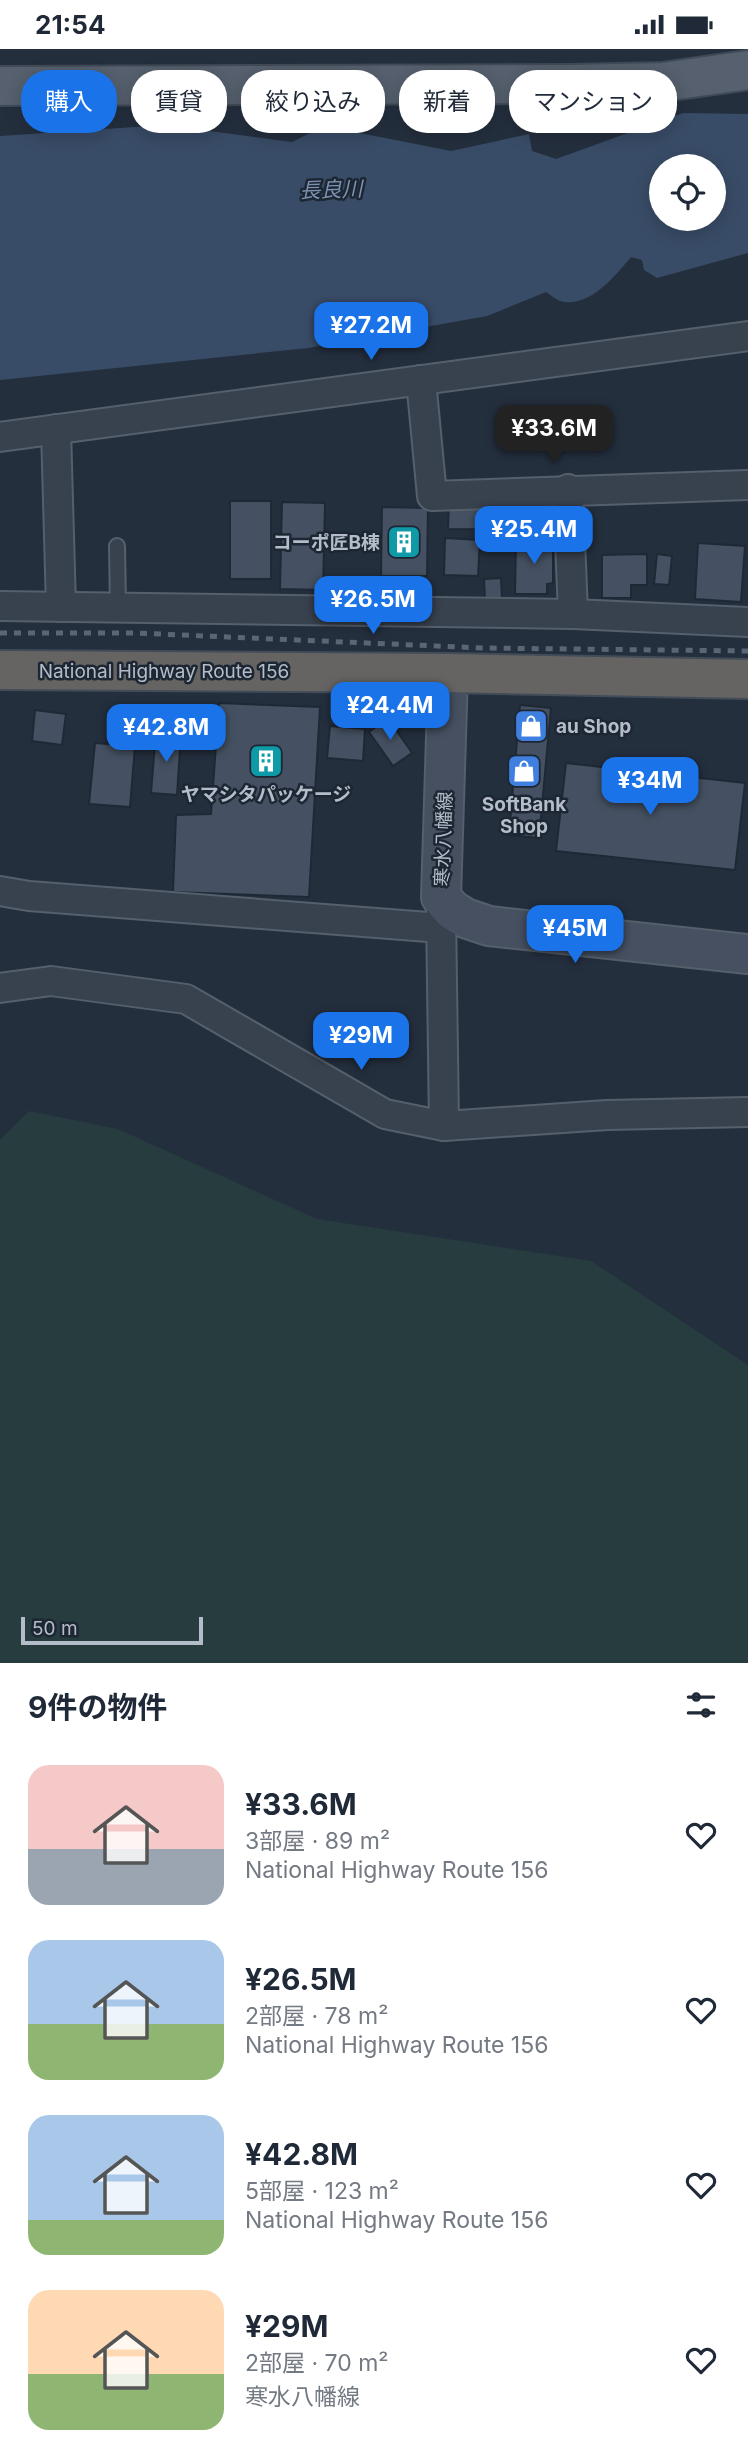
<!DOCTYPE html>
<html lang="ja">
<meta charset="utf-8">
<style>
:root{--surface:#fff;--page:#f6f6f7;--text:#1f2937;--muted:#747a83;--accent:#1a73e8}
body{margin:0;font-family:Inter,"Noto Sans JP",sans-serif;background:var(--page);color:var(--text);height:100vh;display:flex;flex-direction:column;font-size:26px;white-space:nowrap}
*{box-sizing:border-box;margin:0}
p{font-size:23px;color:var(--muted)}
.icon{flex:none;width:38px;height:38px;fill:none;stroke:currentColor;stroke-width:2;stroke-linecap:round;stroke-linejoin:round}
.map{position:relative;height:1614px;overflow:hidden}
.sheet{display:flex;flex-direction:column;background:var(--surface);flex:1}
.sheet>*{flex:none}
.hud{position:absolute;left:21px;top:21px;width:707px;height:63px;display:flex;gap:14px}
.buttons{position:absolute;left:649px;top:105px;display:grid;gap:14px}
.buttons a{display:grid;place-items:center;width:77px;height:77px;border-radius:50%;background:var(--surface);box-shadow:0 4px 18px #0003;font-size:35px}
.scale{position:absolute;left:21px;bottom:18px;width:182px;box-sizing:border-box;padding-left:7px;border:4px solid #b4bcc9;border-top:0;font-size:19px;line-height:24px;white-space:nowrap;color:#b4bcc9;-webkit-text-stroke:5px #1d2633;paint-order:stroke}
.price{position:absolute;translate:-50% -60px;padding:0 16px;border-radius:14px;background:var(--accent);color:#fff;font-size:23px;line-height:46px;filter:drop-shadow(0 2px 4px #0008)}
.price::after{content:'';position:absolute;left:50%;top:42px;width:21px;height:16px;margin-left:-10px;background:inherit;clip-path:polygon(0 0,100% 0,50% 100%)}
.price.on{background:#222;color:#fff}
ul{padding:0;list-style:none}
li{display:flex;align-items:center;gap:21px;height:175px;padding:0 28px}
li span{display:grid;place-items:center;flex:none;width:196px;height:140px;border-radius:21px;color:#555}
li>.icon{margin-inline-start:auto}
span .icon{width:84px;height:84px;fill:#fffc;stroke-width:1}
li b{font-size:30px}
h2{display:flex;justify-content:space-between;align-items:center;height:84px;padding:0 28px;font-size:30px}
.pill{padding:0 24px;border-radius:28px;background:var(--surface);box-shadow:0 4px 18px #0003;font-size:24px;line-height:63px}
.pill.on{background:var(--accent);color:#fff}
.status{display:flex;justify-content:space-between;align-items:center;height:49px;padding:0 35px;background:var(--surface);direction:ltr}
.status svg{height:19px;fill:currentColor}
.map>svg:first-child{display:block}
.green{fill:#263c3f}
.water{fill:#394c67;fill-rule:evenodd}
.building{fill:#455162;stroke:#1f2835;stroke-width:2}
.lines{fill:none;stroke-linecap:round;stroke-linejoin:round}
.service-casing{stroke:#565f6c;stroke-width:18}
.minor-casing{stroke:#565f6c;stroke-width:32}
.secondary-casing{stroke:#565f6c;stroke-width:42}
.primary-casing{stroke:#414a57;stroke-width:42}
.trunk-casing{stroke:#434c59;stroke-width:42}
.service{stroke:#38414e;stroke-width:14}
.minor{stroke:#38414e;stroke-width:28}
.secondary{stroke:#465061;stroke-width:38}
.primary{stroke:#56606e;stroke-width:38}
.trunk{stroke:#656462;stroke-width:38}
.rail{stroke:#5a6575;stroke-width:5;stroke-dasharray:7 7;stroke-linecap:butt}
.labels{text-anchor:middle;stroke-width:5;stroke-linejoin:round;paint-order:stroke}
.poi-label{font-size:19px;font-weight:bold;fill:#b4bcc9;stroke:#1d2633}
.street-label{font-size:19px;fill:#b4bcc9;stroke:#1d2633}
.water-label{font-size:21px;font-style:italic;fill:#7c92b1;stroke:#1d2633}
</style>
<div class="status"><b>21:54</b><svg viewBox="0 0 49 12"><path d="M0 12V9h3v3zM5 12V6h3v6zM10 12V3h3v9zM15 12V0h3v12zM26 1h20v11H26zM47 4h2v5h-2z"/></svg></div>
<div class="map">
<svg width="748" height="1614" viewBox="0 0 748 1614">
<rect width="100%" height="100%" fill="#242f3e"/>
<path class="green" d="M29 1062 118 1080 317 1170 591 1212 748 1316V1614H0V1091Z"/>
<path class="water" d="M683 64 748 65V204L657 229 644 221 642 211 631 208C616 226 592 256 565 253 559 253 552 247 546 243L487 267 308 299 0 331V87L165 76 292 93 324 77 451 102 529 85 532 102 556 110ZM662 117H714V170H662Z"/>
<g class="building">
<path d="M449 451 545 452 544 481 448 480Z"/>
<rect x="230" y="452" width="41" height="78"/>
<path d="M282 453 325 454 323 541 280 540Z"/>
<path d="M382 458 428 459 427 527H381Z"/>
<path d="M445 489 480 491 478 527 444 526Z"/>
<path d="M516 490H553V534L547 535V545H515Z"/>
<path d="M698 494 745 497 741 553 695 550Z"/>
<path d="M647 505V536H631V549H602V506Z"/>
<path d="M657 505 672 507 669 536 654 535Z"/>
<path d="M501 529 502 551H485L484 530Z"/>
<path d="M219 654 320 658 309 848 173 843 176 766 211 765Z"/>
<path d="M520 656 551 659 539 789 509 786Z"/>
<path d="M35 661 66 665 62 696 32 692Z"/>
<path d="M117 663 140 666 136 692 113 689Z"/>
<path d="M388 669 412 704 393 717 369 683Z"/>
<path d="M330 677 365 680 363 712 327 709Z"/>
<path d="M156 683 181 685 177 746 151 744Z"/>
<path d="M95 694 135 697 130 758 89 755Z"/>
<path d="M566 714 745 734 735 821 556 802Z"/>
</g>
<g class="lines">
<g class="service-casing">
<path id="service" d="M117 497 118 559"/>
</g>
<g class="minor-casing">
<g id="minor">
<path d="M421 331 432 447 748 436"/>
<path d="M56 380 61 558"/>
<path d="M0 388 748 287"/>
<path d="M568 440 573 565"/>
<path d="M0 557 573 565 748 573"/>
<path d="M0 842 29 847 441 879"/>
<path d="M441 862 444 1077"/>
<path d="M0 939 51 932 186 950 385 1065 444 1077 607 1066 748 1063"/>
</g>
</g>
<g class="secondary-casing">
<path id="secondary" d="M448 624 441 848 452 861 465 869 489 877 748 905"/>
</g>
<g class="primary-casing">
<path id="primary" d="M0 37 571 35 663 33 748 21"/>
</g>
<g class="trunk-casing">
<path id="trunk" d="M0 621 448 624 748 630"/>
</g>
<use href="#service" class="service"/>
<use href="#minor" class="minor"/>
<use href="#secondary" class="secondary"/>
<use href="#primary" class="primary"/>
<use href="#trunk" class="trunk"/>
<path class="rail" d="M0 584H135L483 599 748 602"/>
</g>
<defs>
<g id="building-square" transform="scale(1.75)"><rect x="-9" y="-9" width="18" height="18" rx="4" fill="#0f9aa8" stroke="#1d2633"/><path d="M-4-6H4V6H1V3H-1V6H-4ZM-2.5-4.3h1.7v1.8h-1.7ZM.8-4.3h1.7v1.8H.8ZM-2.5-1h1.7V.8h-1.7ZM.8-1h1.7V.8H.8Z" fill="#fff"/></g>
<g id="shop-square" transform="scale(1.75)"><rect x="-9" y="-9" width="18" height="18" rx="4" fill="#3f7fe0" stroke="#1d2633"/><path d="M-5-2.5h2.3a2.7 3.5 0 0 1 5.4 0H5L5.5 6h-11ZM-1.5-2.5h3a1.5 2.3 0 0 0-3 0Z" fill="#fff"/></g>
</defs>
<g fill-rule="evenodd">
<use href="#building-square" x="404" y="493"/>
<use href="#shop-square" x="531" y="677"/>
<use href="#building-square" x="266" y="712"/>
<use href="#shop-square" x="524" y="722"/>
</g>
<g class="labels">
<g class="poi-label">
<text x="380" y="500" text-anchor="end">コーポ匠B棟</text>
<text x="556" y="684" text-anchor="start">au Shop</text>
<text x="266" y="752">ヤマシタパッケージ</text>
<text x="524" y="762">SoftBank<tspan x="524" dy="22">Shop</tspan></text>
</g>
<g class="street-label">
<text x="164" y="629">National Highway Route 156</text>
<text transform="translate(443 790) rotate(-88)" y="7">寒水八幡線</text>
</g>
<g class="water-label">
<text transform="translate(331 141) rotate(-2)" y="7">長良川</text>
</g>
</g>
</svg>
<div class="buttons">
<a><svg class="icon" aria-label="locate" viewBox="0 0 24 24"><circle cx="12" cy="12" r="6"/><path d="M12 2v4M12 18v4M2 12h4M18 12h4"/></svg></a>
</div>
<div class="scale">50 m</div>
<b class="price" style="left:371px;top:313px">¥27.2M</b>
<b class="price on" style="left:554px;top:416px">¥33.6M</b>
<b class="price" style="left:534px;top:517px">¥25.4M</b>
<b class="price" style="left:373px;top:587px">¥26.5M</b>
<b class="price" style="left:390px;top:693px">¥24.4M</b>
<b class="price" style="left:166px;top:715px">¥42.8M</b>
<b class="price" style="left:650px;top:768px">¥34M</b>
<b class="price" style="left:575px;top:916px">¥45M</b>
<b class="price" style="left:361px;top:1023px">¥29M</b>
<div class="hud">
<a class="pill on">購入</a>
<a class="pill">賃貸</a>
<a class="pill">絞り込み</a>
<a class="pill">新着</a>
<a class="pill">マンション</a>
</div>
</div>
<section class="sheet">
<h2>9件の物件<svg class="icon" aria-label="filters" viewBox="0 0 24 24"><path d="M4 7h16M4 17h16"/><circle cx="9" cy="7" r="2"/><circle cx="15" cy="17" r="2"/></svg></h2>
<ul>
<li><span style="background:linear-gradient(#f6c9c9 60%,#9aa5b1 0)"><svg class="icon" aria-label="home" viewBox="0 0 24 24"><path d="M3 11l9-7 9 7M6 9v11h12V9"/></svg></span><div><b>¥33.6M</b><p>3部屋 · 89 m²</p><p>National Highway Route 156</p></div><svg class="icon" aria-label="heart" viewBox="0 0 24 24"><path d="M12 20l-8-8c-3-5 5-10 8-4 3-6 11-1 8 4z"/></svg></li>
<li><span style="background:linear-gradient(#a9c7e8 60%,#8fb573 0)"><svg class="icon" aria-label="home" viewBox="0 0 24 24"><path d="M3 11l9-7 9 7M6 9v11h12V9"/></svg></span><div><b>¥26.5M</b><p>2部屋 · 78 m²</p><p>National Highway Route 156</p></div><svg class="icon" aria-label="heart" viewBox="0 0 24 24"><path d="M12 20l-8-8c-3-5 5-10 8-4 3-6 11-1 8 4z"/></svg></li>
<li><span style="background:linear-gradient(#a9c7e8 75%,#8fb573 0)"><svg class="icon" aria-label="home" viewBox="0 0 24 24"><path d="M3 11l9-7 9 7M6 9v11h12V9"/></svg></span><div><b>¥42.8M</b><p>5部屋 · 123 m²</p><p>National Highway Route 156</p></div><svg class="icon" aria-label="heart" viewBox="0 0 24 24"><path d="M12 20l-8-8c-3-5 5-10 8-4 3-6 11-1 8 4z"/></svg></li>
<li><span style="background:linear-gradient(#ffd9b3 60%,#8fb573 0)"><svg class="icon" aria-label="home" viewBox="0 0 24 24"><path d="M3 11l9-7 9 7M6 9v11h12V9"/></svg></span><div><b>¥29M</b><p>2部屋 · 70 m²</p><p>寒水八幡線</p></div><svg class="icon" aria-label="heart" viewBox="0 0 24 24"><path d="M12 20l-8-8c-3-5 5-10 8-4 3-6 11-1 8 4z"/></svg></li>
</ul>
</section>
